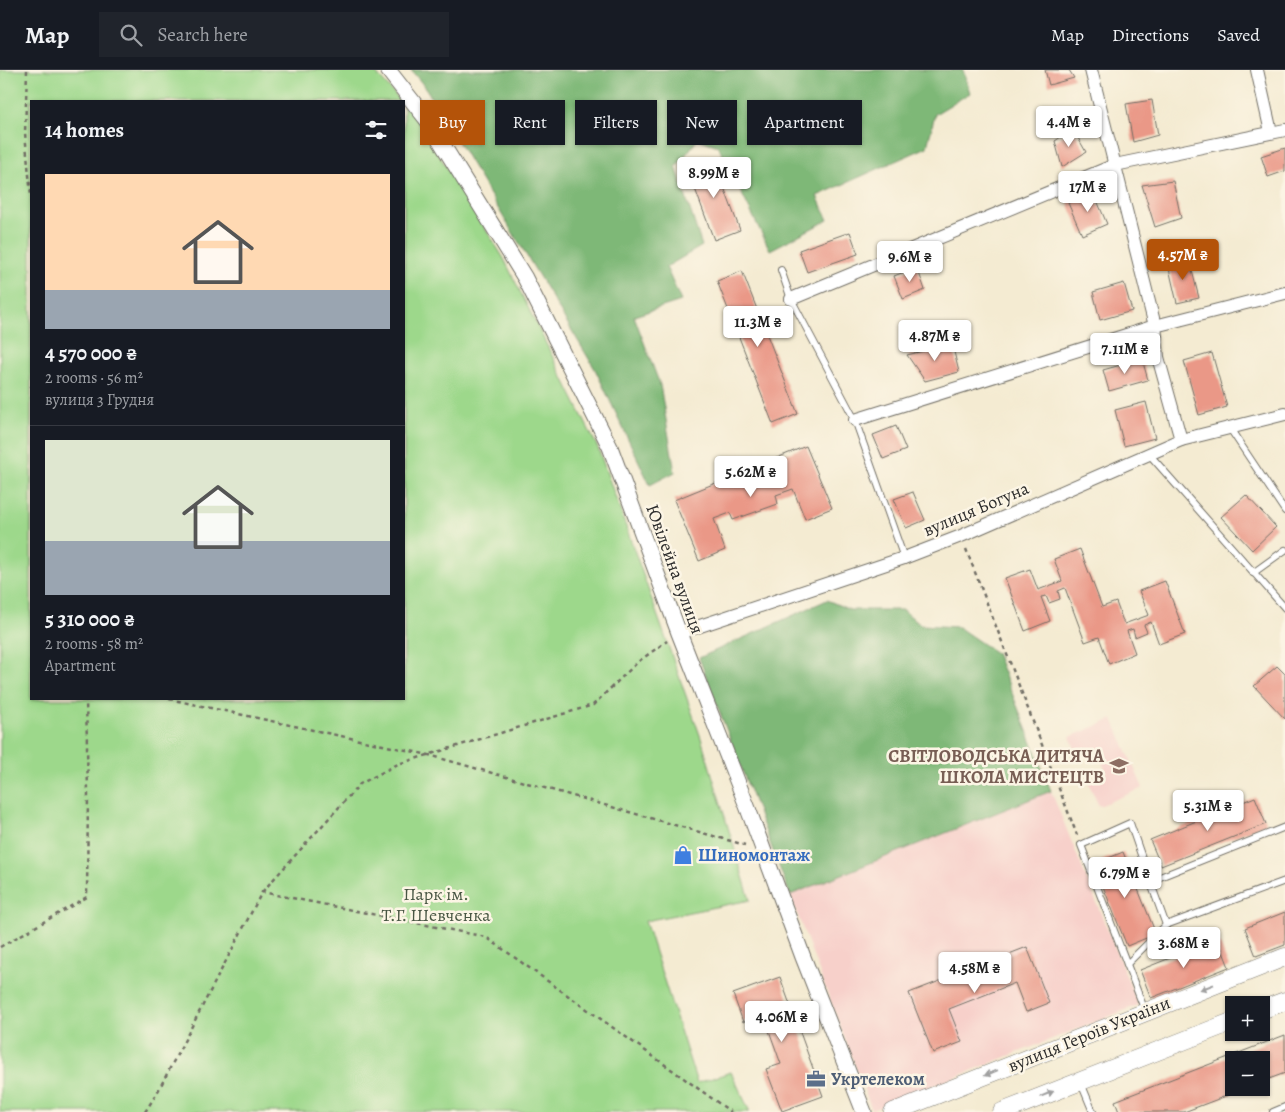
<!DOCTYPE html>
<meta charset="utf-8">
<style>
:root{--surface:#171b24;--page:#20242c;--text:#f1f3f6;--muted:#9ea1a6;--line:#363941;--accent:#b45309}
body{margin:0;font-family:Alegreya,serif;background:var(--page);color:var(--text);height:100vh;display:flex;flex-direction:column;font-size:19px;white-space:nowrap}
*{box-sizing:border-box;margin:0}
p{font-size:16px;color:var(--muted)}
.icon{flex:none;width:28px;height:28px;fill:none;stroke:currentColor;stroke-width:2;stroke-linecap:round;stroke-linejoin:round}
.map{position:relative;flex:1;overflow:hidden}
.sheet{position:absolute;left:30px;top:30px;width:375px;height:600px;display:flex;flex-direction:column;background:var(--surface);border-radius:0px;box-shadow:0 1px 4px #0004}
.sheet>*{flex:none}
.banner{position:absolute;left:420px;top:30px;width:475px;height:45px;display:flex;gap:10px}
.buttons{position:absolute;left:1225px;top:926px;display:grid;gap:10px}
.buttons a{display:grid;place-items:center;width:45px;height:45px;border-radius:0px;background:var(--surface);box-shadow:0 1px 4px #0004;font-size:25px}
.price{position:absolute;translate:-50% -42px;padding:0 11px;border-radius:5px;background:#fff;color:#222;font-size:16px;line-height:32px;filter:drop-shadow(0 1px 2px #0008)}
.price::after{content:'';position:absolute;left:50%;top:30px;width:15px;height:11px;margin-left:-8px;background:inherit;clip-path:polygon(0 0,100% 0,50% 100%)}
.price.current{background:var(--accent);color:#fff}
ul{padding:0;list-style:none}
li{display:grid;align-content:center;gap:10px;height:265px;padding:0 15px}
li+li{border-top:1px solid var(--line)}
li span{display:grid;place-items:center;height:155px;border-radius:0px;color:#555}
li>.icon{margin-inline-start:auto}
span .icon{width:90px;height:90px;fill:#fffc;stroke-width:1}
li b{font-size:21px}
h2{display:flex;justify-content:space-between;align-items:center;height:60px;padding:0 15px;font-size:21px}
.chip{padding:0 18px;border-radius:0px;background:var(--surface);box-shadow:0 1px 4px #0004;font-size:18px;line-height:45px}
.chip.current{background:var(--accent);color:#fff}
header{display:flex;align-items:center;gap:30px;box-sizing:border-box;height:70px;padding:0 25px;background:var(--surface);border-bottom:1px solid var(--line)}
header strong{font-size:24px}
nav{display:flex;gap:28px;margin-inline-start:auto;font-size:18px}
.search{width:350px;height:45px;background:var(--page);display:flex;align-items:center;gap:12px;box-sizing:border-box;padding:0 18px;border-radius:0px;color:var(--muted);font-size:19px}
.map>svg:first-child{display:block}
.built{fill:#f7d0ca}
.green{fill:#9dd88b;stroke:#64825b}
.forest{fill:#7eb877;stroke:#547251}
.building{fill:#ea9887}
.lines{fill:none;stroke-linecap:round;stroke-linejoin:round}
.service-casing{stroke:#716e65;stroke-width:8}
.minor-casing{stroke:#716e65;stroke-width:14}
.tertiary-casing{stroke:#716e65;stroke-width:17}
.secondary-casing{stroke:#716e65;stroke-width:19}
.path{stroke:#716e65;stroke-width:2.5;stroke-dasharray:4 4;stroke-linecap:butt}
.service{stroke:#fff;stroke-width:6}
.minor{stroke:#fff;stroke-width:12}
.tertiary{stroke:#fff;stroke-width:15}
.secondary{stroke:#fff;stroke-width:18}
.oneway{fill:#a0a0a0}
.labels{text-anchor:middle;stroke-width:5;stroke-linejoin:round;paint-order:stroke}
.street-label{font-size:18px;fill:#2b2b2b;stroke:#fcf5e5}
.education-label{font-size:18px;font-weight:bold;fill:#785e54;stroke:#fcf5e5;text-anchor:end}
.shop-label{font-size:18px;font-weight:bold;fill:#366cbe;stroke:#fcf5e5;text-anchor:start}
.park-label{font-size:18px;fill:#485643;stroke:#fcf5e5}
.service-label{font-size:18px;font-weight:bold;fill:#4e5e75;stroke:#fcf5e5;text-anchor:start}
</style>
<header>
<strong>Map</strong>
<div class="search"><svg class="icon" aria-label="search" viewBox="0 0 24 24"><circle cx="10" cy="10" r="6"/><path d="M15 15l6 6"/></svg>Search here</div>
<nav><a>Map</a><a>Directions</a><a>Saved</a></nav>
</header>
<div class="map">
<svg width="1285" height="1042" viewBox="0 0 1285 1042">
<rect width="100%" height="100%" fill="#fcf5e5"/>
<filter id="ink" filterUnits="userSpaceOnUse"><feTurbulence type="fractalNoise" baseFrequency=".02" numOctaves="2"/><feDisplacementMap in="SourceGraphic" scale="10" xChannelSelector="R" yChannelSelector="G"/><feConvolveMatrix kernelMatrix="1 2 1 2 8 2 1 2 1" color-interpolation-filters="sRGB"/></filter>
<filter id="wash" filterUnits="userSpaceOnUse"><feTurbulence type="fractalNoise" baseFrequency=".0096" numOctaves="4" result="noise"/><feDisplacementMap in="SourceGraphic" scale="20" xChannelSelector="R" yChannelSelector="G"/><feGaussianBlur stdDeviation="1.12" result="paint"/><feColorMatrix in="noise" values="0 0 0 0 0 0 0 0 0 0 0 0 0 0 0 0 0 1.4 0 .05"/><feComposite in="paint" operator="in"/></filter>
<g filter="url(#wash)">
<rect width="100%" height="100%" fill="#f4ebd2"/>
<g class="built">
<path d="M1113 649 1143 718 1099 736 1088 712 1107 703 1097 681 1079 688 1070 667Z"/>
<path d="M1051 721 1138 935 872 1040 790 825Z"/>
</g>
<path class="green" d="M0 0H373L401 31H31V629H404V35L415 47 503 187 598 378 701 668 750 830 645 851 697 1013 731 1002 750 1042H0Z"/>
<g class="forest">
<path d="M411 0H963L970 23 935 44 927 77 817 126 828 150 770 180 718 76 698 69 676 97 702 176 666 197 681 231 634 246 660 315 675 402 650 415 595 299 425 17Z"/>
<path d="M827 530 850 540H903L921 555 958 557 996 583 1051 721 790 825 699 588Z"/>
</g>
<g id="blocks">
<g class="building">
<path d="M1045 0H1069L1074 8 1049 15Z"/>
<path d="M1152 30 1158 65 1133 72 1126 34Z"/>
<path d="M1073 59 1086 82 1062 97 1055 71Z"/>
<path d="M1285 78V101L1268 107 1261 86Z"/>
<path d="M713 88 740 160 714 170 687 97Z"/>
<path d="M1173 111 1181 148 1155 157 1142 115Z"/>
<path d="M1093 121 1107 154 1082 165 1068 133Z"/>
<path d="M850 162 858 184 807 202 799 180Z"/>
<path d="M1189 189 1199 228 1177 233 1168 194Z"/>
<path d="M917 197 925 220 903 229 894 206Z"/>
<path d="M742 201 798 344 773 354 717 211Z"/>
<path d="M1124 213 1132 241 1100 250 1093 222Z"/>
<path d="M952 274 959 302 925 311 907 285Z"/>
<path d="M1212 283 1227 337 1199 345 1184 291Z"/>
<path d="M1142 289 1148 310 1109 321 1103 300Z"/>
<path d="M1146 332 1155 368 1124 376 1115 340Z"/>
<path d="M896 356 906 380 883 389 873 365Z"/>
<path d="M806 376 832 438 805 449 793 419 776 425 778 434 733 450 730 443 714 449 725 480 699 491 674 430Z"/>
<path d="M913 422 925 450 906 458 894 429Z"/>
<path d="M1246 425 1276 457 1252 480 1221 447Z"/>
<path d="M1080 479 1102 537 1116 532 1124 554 1149 545 1139 521 1165 511 1185 564 1159 574 1151 552 1144 555 1147 562 1135 567 1133 559 1127 561 1135 583 1109 594 1099 567 1085 572 1065 518 1058 521 1060 529 1049 533 1046 526 1041 527 1050 551 1025 561 1005 508 1030 499 1038 520 1062 511 1054 489Z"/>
<path d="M1277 596 1285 604V649L1254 616Z"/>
<path d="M1255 727 1266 754 1161 796 1150 770Z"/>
<path d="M1123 782 1156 864 1127 876 1094 794Z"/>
<path d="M1285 842V875L1256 886 1245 858Z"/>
<path d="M1218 869 1229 897 1151 928 1140 900Z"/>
<path d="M1027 877 1049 933 1026 942 1015 913 949 939 962 972 933 983 909 923Z"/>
<path d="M780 907 823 1026 782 1041 766 999 781 994 763 944 743 952 733 924Z"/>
<path d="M1285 965V1003L1261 1012V990H1234V1018H1247L1184 1042H1119L1115 1031Z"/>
</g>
</g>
</g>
<g filter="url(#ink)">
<use href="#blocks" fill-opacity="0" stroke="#716e65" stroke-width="1"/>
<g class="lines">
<g class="service-casing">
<g id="service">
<path d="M781 200 791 229 855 350 904 488"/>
<path d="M1229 357 1285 441"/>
<path d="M1149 384 1285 538"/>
<path d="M1253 503 1285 480"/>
<path d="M1285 757 1150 811 1166 855 1285 811"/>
<path d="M1127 894 1166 855"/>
<path d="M1145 941 1081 775 1130 753 1150 811"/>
<path d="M1081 1013 1093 1042"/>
<path d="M1273 1042 1285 1037"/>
</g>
</g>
<g class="minor-casing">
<g id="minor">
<path d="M1091 0 1155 256 1158 287 1181 370"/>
<path d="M1257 0 1271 62"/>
<path d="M791 229 1115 95 1285 60"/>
<path d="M855 350 1155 256 1285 223"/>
<path d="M679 563 904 488 961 466 1181 370 1285 344"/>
</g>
</g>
<g class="tertiary-casing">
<path id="tertiary" d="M388 0 428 51 525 208 610 377 679 563 747 736 803 887 864 1042"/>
</g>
<g class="secondary-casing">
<g id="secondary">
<path d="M1261 940 1285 931"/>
<path d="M893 1042 1285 887"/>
<path d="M1002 1042 1234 951"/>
</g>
</g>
<g class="path">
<path d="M27 0 25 63 31 126"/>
<path d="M31 316V317"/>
<path d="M966 479 1077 765"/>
<path d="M169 629 429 685 745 775"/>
<path d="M262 822 360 714 398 694 593 635 639 591 667 571"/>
<path d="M0 877 87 827 88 723 86 629"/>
<path d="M145 1042 157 1023 262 822 486 867 731 1042"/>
</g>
<use href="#service" class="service"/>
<use href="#minor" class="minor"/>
<use href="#tertiary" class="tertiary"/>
<use href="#secondary" class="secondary"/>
</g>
<defs><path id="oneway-solid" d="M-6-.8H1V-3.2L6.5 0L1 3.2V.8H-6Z" transform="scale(1.25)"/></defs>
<g class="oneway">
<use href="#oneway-solid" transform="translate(1207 917) rotate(159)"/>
<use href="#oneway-solid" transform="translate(991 1003) rotate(158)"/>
<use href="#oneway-solid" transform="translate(1047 1024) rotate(-22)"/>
</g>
</g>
<defs>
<g id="school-bare" transform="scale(1.5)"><path d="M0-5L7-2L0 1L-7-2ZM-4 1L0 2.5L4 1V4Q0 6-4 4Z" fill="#8d6e63" stroke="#fcf5e5" stroke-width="2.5" paint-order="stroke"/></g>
<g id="shop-bare" transform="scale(1.5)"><path d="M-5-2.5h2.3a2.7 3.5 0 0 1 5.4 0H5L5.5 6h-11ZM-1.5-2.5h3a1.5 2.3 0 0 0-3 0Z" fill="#3f7fe0" stroke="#fcf5e5" stroke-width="2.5" paint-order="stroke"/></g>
<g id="office-bare" transform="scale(1.5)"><path d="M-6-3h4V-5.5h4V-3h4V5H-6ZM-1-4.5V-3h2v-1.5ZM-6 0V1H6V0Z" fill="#5c6f8a" stroke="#fcf5e5" stroke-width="2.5" paint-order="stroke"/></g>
</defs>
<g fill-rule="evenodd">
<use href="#school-bare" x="1119" y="696"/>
<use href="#shop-bare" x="683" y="785"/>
<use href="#office-bare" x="816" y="1009"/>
</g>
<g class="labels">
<g class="street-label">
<text transform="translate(976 439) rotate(-23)" y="6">вулиця Богуна</text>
<text transform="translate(675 499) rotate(70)" y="6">Ювілейна вулиця</text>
<text transform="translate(1089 964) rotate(-22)" y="6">вулиця Героїв України</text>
</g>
<g class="education-label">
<text x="1104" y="692">СВІТЛОВОДСЬКА ДИТЯЧА<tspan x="1104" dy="21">ШКОЛА МИСТЕЦТВ</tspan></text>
</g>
<g class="shop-label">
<text x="698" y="791">Шиномонтаж</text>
</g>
<g class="park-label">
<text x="436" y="830">Парк ім.<tspan x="436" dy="21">Т.Г. Шевченка</tspan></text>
</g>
<g class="service-label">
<text x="831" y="1015">Укртелеком</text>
</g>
</g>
</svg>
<div class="buttons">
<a>+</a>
<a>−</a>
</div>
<b class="price" style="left:1069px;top:78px">4.4M ₴</b>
<b class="price" style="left:714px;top:129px">8.99M ₴</b>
<b class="price" style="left:1088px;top:143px">17M ₴</b>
<b class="price current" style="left:1183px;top:211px">4.57M ₴</b>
<b class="price" style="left:910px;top:213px">9.6M ₴</b>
<b class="price" style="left:758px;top:278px">11.3M ₴</b>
<b class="price" style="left:935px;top:292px">4.87M ₴</b>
<b class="price" style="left:1125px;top:305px">7.11M ₴</b>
<b class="price" style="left:751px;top:428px">5.62M ₴</b>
<b class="price" style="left:1208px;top:762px">5.31M ₴</b>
<b class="price" style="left:1125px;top:829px">6.79M ₴</b>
<b class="price" style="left:1184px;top:899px">3.68M ₴</b>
<b class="price" style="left:975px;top:924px">4.58M ₴</b>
<b class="price" style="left:782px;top:973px">4.06M ₴</b>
<div class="banner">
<a class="chip current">Buy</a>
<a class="chip">Rent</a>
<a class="chip">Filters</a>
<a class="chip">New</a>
<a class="chip">Apartment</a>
</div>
<section class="sheet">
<h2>14 homes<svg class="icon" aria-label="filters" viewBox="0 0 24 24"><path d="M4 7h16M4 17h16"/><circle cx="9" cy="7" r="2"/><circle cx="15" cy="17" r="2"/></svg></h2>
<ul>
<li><span style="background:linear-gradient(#ffd9b3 75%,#9aa5b1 0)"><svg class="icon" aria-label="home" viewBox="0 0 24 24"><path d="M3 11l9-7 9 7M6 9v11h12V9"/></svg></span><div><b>4 570 000 ₴</b><p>2 rooms · 56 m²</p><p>вулиця 3 Грудня</p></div></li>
<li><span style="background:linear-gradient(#dfe7d0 65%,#9aa5b1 0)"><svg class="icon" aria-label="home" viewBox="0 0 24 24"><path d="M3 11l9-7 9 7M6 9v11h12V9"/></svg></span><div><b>5 310 000 ₴</b><p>2 rooms · 58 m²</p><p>Apartment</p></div></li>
</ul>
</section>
</div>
